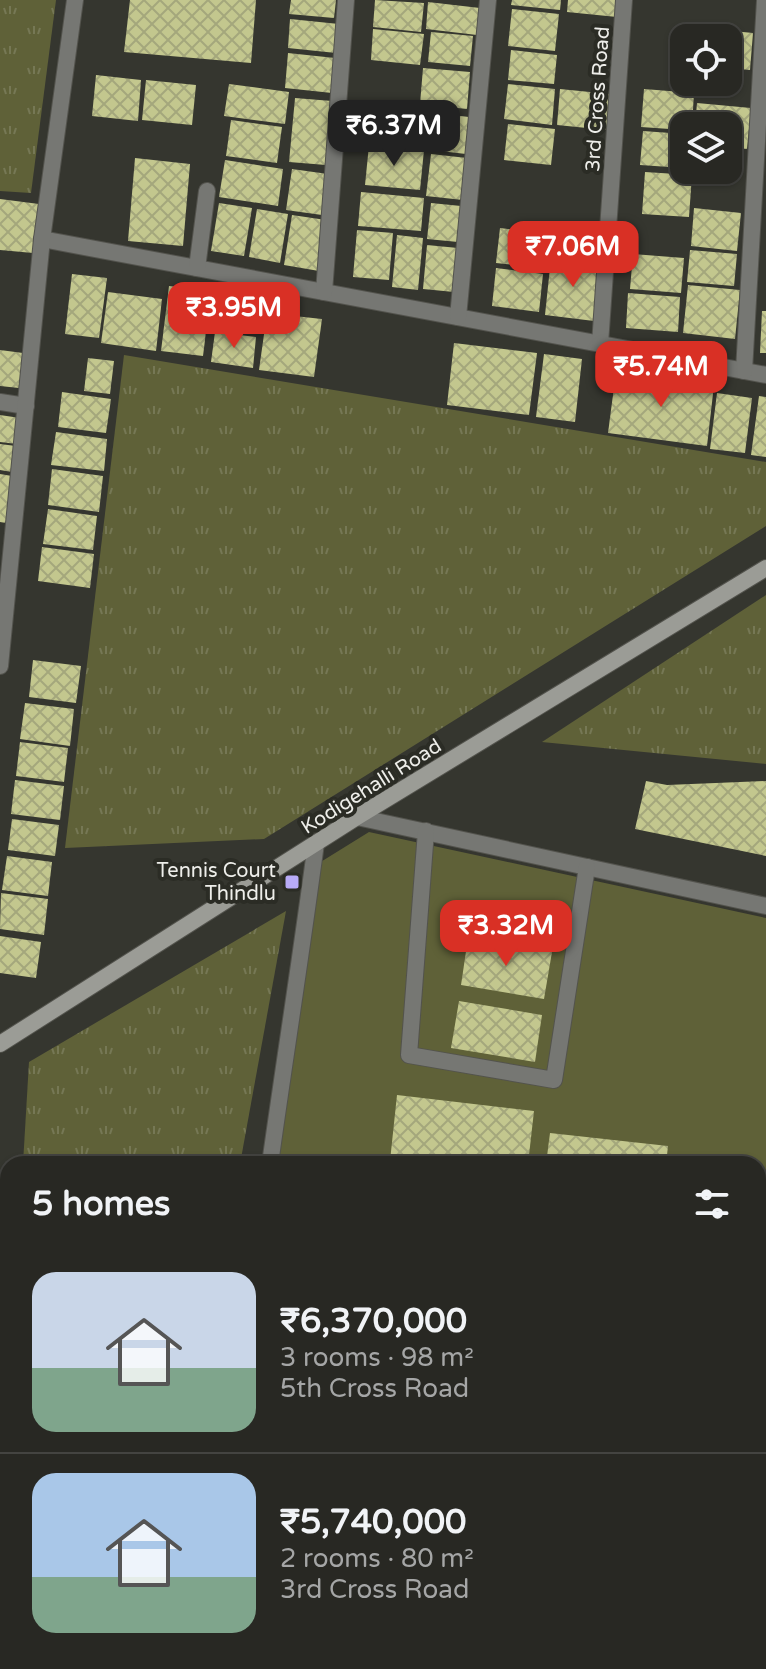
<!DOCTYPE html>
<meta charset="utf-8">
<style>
:root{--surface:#282823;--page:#30302b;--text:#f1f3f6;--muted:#a5a6a6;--line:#444441;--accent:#d93025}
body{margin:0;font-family:"Varela Round",sans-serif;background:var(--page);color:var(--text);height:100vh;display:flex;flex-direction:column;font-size:30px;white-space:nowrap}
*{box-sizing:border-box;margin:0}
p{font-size:26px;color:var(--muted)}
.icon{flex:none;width:44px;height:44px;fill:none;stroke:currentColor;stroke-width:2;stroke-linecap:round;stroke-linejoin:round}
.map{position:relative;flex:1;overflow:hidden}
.side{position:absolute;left:0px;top:1156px;width:766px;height:514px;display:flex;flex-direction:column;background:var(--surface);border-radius:24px 24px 0 0;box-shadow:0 2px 6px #0004,0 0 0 2px var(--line)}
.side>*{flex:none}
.fabs{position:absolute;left:670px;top:24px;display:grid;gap:16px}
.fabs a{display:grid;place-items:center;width:72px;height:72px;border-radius:16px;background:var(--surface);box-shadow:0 2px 6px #0004,0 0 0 2px var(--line);font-size:40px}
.price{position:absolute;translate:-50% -68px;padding:0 18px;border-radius:16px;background:var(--accent);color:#fff;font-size:26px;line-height:52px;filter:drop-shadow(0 2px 4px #0008)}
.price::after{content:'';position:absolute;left:50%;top:48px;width:24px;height:18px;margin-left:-12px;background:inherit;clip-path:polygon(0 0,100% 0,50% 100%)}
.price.on{background:#222;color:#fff}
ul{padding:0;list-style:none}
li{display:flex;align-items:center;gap:24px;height:200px;padding:0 32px}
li+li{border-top:2px solid var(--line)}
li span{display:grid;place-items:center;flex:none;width:224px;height:160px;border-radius:24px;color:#555}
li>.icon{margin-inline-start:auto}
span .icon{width:96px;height:96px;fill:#fffc;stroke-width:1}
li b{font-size:34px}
h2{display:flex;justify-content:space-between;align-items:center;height:96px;padding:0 32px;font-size:34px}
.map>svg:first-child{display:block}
.grass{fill:url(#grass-tufts)}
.green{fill:#5f6138}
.building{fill:url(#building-cross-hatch)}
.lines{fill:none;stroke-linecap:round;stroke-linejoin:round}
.street-casing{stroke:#53534d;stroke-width:18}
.secondary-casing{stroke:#53534d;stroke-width:18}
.street{stroke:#767773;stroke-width:16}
.secondary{stroke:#9b9c96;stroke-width:16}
.poi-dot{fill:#b8abf7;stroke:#2b2c25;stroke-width:3}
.labels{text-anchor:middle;stroke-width:8;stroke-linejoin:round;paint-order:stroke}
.street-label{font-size:20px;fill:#eeeeea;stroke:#2b2c25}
.poi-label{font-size:20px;fill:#eeeeea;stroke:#2b2c25;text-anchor:end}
</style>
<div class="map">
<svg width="766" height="1669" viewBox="0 0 766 1669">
<defs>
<pattern id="grass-tufts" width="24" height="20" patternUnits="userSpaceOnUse" patternTransform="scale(2)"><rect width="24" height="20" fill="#5f6138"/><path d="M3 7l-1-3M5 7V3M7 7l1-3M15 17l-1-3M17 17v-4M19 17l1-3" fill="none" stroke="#767855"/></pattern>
<pattern id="building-cross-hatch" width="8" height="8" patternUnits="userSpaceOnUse" patternTransform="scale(2)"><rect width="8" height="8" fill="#c3c78e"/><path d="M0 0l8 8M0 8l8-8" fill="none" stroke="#a4a77c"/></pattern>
</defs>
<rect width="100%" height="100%" fill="#35362f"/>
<g class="grass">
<path d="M0 0H56L31 193 0 191Z"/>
<path d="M124 355 766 462V526L264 839 65 848Z"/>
<path d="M766 595V764L542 742Z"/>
<path d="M286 911 240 1164H23L29 1062Z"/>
</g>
<path class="green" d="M369 832 766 918V1669H513L489 1662H758V1164H278L319 863Z"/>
<g class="building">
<path d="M130 0H256L251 63 124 52Z"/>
<path d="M291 0H336L334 18 289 14Z"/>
<path d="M375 0 424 3 421 32 373 27Z"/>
<path d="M512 0H561L560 10 511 5Z"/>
<path d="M568 0H618L617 17 567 12Z"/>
<path d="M428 2 480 8 477 35 426 29Z"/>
<path d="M512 9 559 14 555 51 508 46Z"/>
<path d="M290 19 339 24 336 53 288 48Z"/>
<path d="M703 28 753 33 750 70 728 68V38H702Z"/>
<path d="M373 29 424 34 420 65 371 60Z"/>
<path d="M431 32 473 36 470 66 428 62Z"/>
<path d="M511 50 557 55 554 84 508 80Z"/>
<path d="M288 53 335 58 332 93 285 88Z"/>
<path d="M423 68 470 72 467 109 420 104Z"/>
<path d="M96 75 141 80 138 121 92 116Z"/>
<path d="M146 80 196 85 192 125 142 120Z"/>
<path d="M229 84 289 92 285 124 224 116Z"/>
<path d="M508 84 555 89 552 125 504 119Z"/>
<path d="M560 89 610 94 607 130 557 125Z"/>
<path d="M644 89 694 93 692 126H684V130L641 127Z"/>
<path d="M295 98 332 101 326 165 289 162Z"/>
<path d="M697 103 751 108 747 149 728 147V126H695Z"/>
<path d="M373 108 426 113 423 147 370 142Z"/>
<path d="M435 113 469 117 466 154 431 150Z"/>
<path d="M231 120 282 127 277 163 226 156Z"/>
<path d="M508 124 555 129 551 165 504 160Z"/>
<path d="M643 131 684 134V168L640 165Z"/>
<path d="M369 145 424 150 420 190 365 185Z"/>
<path d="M431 154 467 158 463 200 426 196Z"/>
<path d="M135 158 190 164 183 246 128 241Z"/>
<path d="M225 160 283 169 278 206 219 197Z"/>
<path d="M292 169 328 174 322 215 286 210Z"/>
<path d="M645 172 692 175 689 217 642 214Z"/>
<path d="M361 192 424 198 421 231 358 226Z"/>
<path d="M0 199 39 204 33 253 0 250Z"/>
<path d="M219 203 252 208 244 256 211 251Z"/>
<path d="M431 203 461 206 458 242 427 239Z"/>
<path d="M694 208 741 213 737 251 691 246Z"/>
<path d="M257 209 288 214 280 263 249 257Z"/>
<path d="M292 215 326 220 319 271 284 265Z"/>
<path d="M500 228 548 234 544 268 496 263Z"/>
<path d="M357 230 393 233 389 280 353 277Z"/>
<path d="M397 235 423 238 418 290 392 287Z"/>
<path d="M427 245 458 248 454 292 423 289Z"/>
<path d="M690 250 737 254 734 286 687 282Z"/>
<path d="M633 254 684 258 681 293 630 289Z"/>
<path d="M551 258 601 264 594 321 545 315Z"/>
<path d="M496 268 543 274 539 312 492 306Z"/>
<path d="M72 274 107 278 99 338 65 334Z"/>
<path d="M688 285 740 290 735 339 683 333Z"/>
<path d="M169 286 211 291 203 356 161 351Z"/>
<path d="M108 292 162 299 156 351 101 343Z"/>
<path d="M628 293 680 297 678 332 626 328Z"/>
<path d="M762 311H766V353H760Z"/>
<path d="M267 313 322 319 314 377 259 370Z"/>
<path d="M215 332 256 337 253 368 211 362Z"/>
<path d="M454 343 537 353 529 415 447 405Z"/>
<path d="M0 350 23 353 19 388 0 386Z"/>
<path d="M544 354 582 359 575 422 536 417Z"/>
<path d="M88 358 114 361 110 394 84 391Z"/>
<path d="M616 372 714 385 707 446 608 433Z"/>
<path d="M62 392 111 399 106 433 58 427Z"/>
<path d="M717 393 752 398 745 453 710 449Z"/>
<path d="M759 396 766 397V457L751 455Z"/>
<path d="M0 415 20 418 17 444 0 442Z"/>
<path d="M56 432 107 439 104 471 51 465Z"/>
<path d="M0 444 16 446 12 472 0 470Z"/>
<path d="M52 469 103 476 99 512 48 505Z"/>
<path d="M0 474 12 476 6 523 0 522Z"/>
<path d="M48 509 97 516 93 550 43 544Z"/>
<path d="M42 547 94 554 90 588 38 581Z"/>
<path d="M33 660 81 666 76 703 29 697Z"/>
<path d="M25 703 74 709 70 746 20 739Z"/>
<path d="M20 742 68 748 64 782 16 776Z"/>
<path d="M15 780 64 786 60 820 11 814Z"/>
<path d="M646 781 667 785 766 781V856L635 829Z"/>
<path d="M12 819 59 825 55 856 8 850Z"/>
<path d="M7 856 52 862 48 896 2 890Z"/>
<path d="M1 893 48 899 44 935 0 929Z"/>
<path d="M0 936 41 942 36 978 0 973Z"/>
<path d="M468 938 552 952 544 999 461 985Z"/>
<path d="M459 1001 542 1015 535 1062 451 1048Z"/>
<path d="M397 1095 534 1111 528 1164H415L390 1161Z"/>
<path d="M550 1133 668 1146 666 1164H546Z"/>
<path d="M8 1373V1426L0 1427V1374Z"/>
<path d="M8 1467V1516H4L0 1486V1468Z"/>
<path d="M244 1662H285L286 1669H245Z"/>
</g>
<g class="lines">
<g class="street-casing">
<g id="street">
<path d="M42 239 766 375"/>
<path d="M197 268 207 191"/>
<path d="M324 292 346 0"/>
<path d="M458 317 488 0"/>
<path d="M600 344 624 0"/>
<path d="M744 371 765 0"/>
<path d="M0 402 26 406"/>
<path d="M0 666 42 239 75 0"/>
<path d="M357 817 766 906"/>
<path d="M426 831 409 1055 554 1080 587 867"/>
<path d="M270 1164C285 1057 302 950 316 843"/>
<path d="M0 1370 8 1369"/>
<path d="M0 1531 8 1530"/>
<path d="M0 1560 8 1638"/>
<path d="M11 1662V1669"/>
<path d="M179 1662 180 1669"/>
<path d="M313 1662 314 1669"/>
<path d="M385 1662 410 1669"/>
<path d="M65 1669 126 1662"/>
</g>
</g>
<g class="secondary-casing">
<path id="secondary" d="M0 1044 357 817 766 568"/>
</g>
<use href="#street" class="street"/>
<use href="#secondary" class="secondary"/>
</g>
<rect class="poi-dot" x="284" y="874" width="16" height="16" rx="4"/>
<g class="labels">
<g class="street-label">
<text transform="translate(597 99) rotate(-86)" y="7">3rd Cross Road</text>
<text transform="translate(371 786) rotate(-32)" y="7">Kodigehalli Road</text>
</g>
<g class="poi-label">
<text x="276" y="877">Tennis Court<tspan x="276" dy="23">Thindlu</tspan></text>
</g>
</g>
</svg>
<div class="fabs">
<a><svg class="icon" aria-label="locate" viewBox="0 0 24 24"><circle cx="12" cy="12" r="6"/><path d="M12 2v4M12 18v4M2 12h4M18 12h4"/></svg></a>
<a><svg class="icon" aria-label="layers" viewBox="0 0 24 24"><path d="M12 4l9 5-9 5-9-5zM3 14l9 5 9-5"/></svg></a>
</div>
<b class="price on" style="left:394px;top:168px">₹6.37M</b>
<b class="price" style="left:573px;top:289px">₹7.06M</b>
<b class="price" style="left:234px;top:350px">₹3.95M</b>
<b class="price" style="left:661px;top:409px">₹5.74M</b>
<b class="price" style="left:506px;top:968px">₹3.32M</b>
<section class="side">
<h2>5 homes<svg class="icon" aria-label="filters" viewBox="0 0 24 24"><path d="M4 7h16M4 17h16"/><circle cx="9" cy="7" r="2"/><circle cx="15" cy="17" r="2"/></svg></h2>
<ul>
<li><span style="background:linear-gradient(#c9d6e8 60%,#7fa58c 0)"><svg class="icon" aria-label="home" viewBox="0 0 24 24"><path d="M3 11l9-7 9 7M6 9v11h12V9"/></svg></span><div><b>₹6,370,000</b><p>3 rooms · 98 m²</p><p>5th Cross Road</p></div></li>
<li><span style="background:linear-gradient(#a9c7e8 65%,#7fa58c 0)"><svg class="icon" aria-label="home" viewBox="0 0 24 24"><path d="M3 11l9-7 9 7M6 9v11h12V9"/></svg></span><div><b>₹5,740,000</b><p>2 rooms · 80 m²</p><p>3rd Cross Road</p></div></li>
</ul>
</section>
</div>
